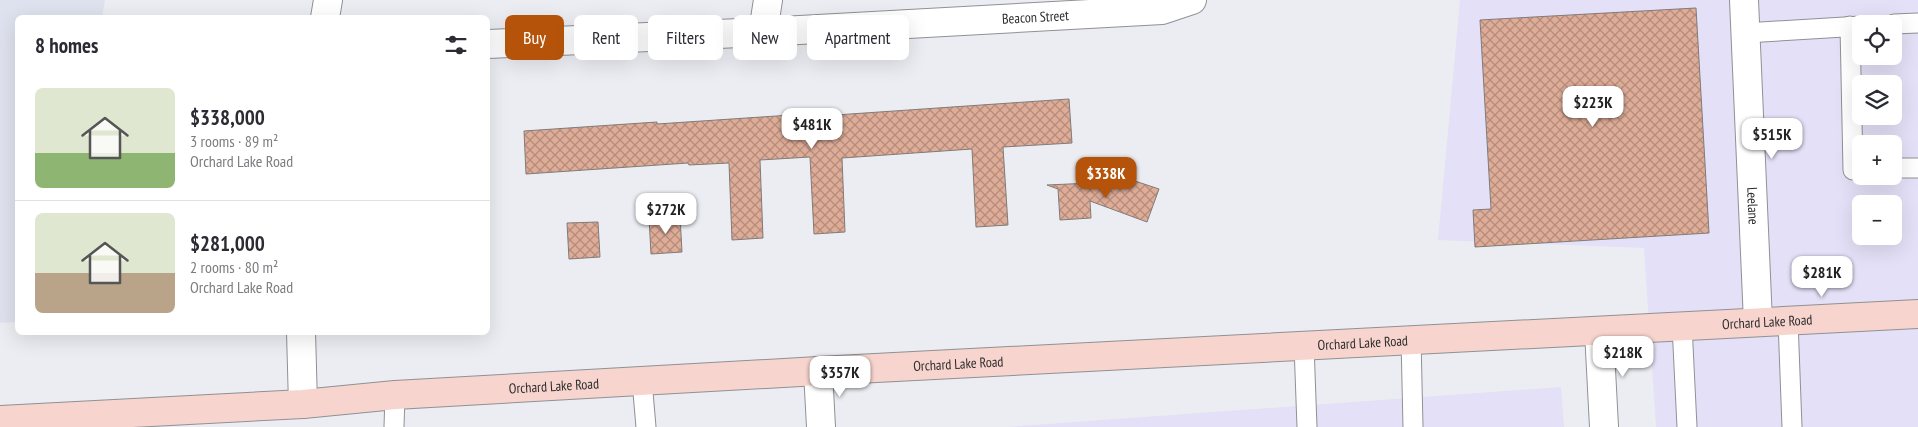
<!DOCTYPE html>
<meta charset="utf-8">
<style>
:root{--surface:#fff;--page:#f7f7f7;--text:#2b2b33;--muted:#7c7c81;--line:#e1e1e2;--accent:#b45309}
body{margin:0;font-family:"PT Sans Narrow",sans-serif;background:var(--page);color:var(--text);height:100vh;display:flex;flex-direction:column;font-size:19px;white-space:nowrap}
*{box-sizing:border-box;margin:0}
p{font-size:16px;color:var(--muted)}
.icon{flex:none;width:28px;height:28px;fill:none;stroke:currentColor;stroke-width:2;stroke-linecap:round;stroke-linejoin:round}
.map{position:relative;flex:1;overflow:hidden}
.sheet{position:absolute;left:15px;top:15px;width:475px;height:320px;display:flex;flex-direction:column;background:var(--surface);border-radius:8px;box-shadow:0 5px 20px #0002}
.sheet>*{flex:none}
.top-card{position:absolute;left:505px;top:15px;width:475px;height:45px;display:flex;gap:10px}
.fabs{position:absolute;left:1852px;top:15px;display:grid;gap:10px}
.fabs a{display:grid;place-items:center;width:50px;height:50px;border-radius:8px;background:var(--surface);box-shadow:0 5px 20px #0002;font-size:25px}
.price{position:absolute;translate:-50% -42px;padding:0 11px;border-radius:10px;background:#fff;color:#222;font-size:16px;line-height:32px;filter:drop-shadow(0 1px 2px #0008)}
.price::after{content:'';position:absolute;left:50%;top:30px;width:15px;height:11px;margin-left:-8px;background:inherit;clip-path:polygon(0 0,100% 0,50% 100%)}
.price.on{background:var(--accent);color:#fff}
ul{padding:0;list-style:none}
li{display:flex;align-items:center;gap:15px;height:125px;padding:0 20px}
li+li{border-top:1px solid var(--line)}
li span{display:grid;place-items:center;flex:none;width:140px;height:100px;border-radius:8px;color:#555}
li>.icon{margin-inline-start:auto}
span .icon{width:60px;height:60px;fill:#fffc;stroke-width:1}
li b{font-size:21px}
h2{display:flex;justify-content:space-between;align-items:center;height:60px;padding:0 20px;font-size:21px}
.pill{padding:0 18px;border-radius:8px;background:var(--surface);box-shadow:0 5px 20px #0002;font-size:18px;line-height:45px}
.pill.on{background:var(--accent);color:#fff}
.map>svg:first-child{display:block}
.commercial{fill:#e4e0f7;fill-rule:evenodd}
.built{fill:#dde2ee}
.building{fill:url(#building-cross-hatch);stroke:#807b79}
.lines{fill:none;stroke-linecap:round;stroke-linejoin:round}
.lane-casing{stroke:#8f9195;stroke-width:21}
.street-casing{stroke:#8f9195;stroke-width:30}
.secondary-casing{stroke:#8f9195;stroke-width:30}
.lane{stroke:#fff;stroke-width:19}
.street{stroke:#fff;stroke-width:28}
.secondary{stroke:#f7d4cd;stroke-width:28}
.labels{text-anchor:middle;stroke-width:4;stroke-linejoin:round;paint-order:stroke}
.street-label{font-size:14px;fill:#2c2c2e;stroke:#f9fbfe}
</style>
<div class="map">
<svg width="1918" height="427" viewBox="0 0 1918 427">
<defs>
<pattern id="building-cross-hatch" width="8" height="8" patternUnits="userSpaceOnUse" patternTransform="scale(1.25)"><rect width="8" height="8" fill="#deac97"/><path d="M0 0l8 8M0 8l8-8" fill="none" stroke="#b48c7c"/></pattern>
</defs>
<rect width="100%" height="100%" fill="#ecedf2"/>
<g class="commercial">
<path d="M1460 0H1918V427H1656L1644 248 1438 240ZM1861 24H1894V56H1861ZM1861 84H1894V116H1861ZM1861 144H1894V176H1861ZM1861 204H1894V236H1861Z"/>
<path d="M1561 387 1564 427H1006Z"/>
</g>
<path class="built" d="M0 0H105L102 17 18 18 17 322 0 323Z"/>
<g class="building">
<path d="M1696 8 1709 233 1475 247 1473 210 1491 209 1480 20Z"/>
<path d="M1069 99 1072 143 1003 147 1008 225 976 227 972 149 842 158 845 232 814 234 810 157 760 160 763 238 732 240 729 163 689 165 688 163 526 174 524 131 657 122V124L821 113V116Z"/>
<path d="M1135 181 1159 189 1147 222 1090 201 1091 218 1060 220 1058 189 1047 185Z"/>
<path d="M680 216 682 252 651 254 649 218Z"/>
<path d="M598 222 600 257 569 259 567 223Z"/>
</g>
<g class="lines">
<g class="lane-casing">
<g id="lane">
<path d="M1894 24 1918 23"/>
<path d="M1850 26 1853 170H1861"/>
<path d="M1745 33 1861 26"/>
<path d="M1894 168H1918"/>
<path d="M1788 321 1792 427"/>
<path d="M1682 325 1687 427"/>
<path d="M1411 339 1413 427"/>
<path d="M1304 345 1307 427"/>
<path d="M642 381 646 427"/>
<path d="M394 427 395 395"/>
</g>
</g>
<g class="street-casing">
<g id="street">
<path id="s1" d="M1744 0 1758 322"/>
<path d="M325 18 328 0"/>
<path d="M763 32 768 0"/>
<path id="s2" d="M488 44 763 32 1162 10 1192 0"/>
<path d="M1599 331 1604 427"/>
<path d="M301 332 303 404"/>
<path d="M818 371 821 427"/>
</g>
</g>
<g class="secondary-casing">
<g id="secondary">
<path id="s3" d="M0 420 303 404 395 395 818 371 1918 314"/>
</g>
</g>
<use href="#lane" class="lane"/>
<use href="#street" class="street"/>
<use href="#secondary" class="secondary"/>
</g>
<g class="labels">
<g class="street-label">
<text dy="5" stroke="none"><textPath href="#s2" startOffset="548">Beacon Street</textPath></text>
<text dy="5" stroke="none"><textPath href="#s1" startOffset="206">Leelane</textPath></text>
<text dy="5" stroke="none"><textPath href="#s3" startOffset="1770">Orchard Lake Road</textPath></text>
<text dy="5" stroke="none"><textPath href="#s3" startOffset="1365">Orchard Lake Road</textPath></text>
<text dy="5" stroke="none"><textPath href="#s3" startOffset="960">Orchard Lake Road</textPath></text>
<text dy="5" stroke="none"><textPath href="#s3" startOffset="555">Orchard Lake Road</textPath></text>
</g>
</g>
</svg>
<div class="fabs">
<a><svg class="icon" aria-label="locate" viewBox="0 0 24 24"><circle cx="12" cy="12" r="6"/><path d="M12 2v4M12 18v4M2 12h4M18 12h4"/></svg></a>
<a><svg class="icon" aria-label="layers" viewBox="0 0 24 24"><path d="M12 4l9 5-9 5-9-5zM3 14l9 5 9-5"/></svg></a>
<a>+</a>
<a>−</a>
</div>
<b class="price" style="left:1593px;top:128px">$223K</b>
<b class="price" style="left:812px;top:150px">$481K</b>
<b class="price" style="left:1772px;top:160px">$515K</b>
<b class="price on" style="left:1106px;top:199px">$338K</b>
<b class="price" style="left:666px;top:235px">$272K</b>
<b class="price" style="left:1822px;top:298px">$281K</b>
<b class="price" style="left:1623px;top:378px">$218K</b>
<b class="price" style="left:840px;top:398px">$357K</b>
<div class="top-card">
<a class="pill on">Buy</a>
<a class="pill">Rent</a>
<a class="pill">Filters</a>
<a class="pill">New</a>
<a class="pill">Apartment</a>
</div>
<section class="sheet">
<h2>8 homes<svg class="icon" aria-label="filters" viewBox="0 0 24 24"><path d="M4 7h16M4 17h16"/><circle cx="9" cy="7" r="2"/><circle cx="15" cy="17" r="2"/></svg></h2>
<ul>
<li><span style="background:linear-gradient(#dfe7d0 65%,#8fb573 0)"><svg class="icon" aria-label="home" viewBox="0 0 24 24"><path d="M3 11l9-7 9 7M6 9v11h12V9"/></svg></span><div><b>$338,000</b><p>3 rooms · 89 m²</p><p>Orchard Lake Road</p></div></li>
<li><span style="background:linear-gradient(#dfe7d0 60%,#b9a48a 0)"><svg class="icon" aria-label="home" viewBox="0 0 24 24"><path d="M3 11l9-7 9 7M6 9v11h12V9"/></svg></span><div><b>$281,000</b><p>2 rooms · 80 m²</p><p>Orchard Lake Road</p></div></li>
</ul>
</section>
</div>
